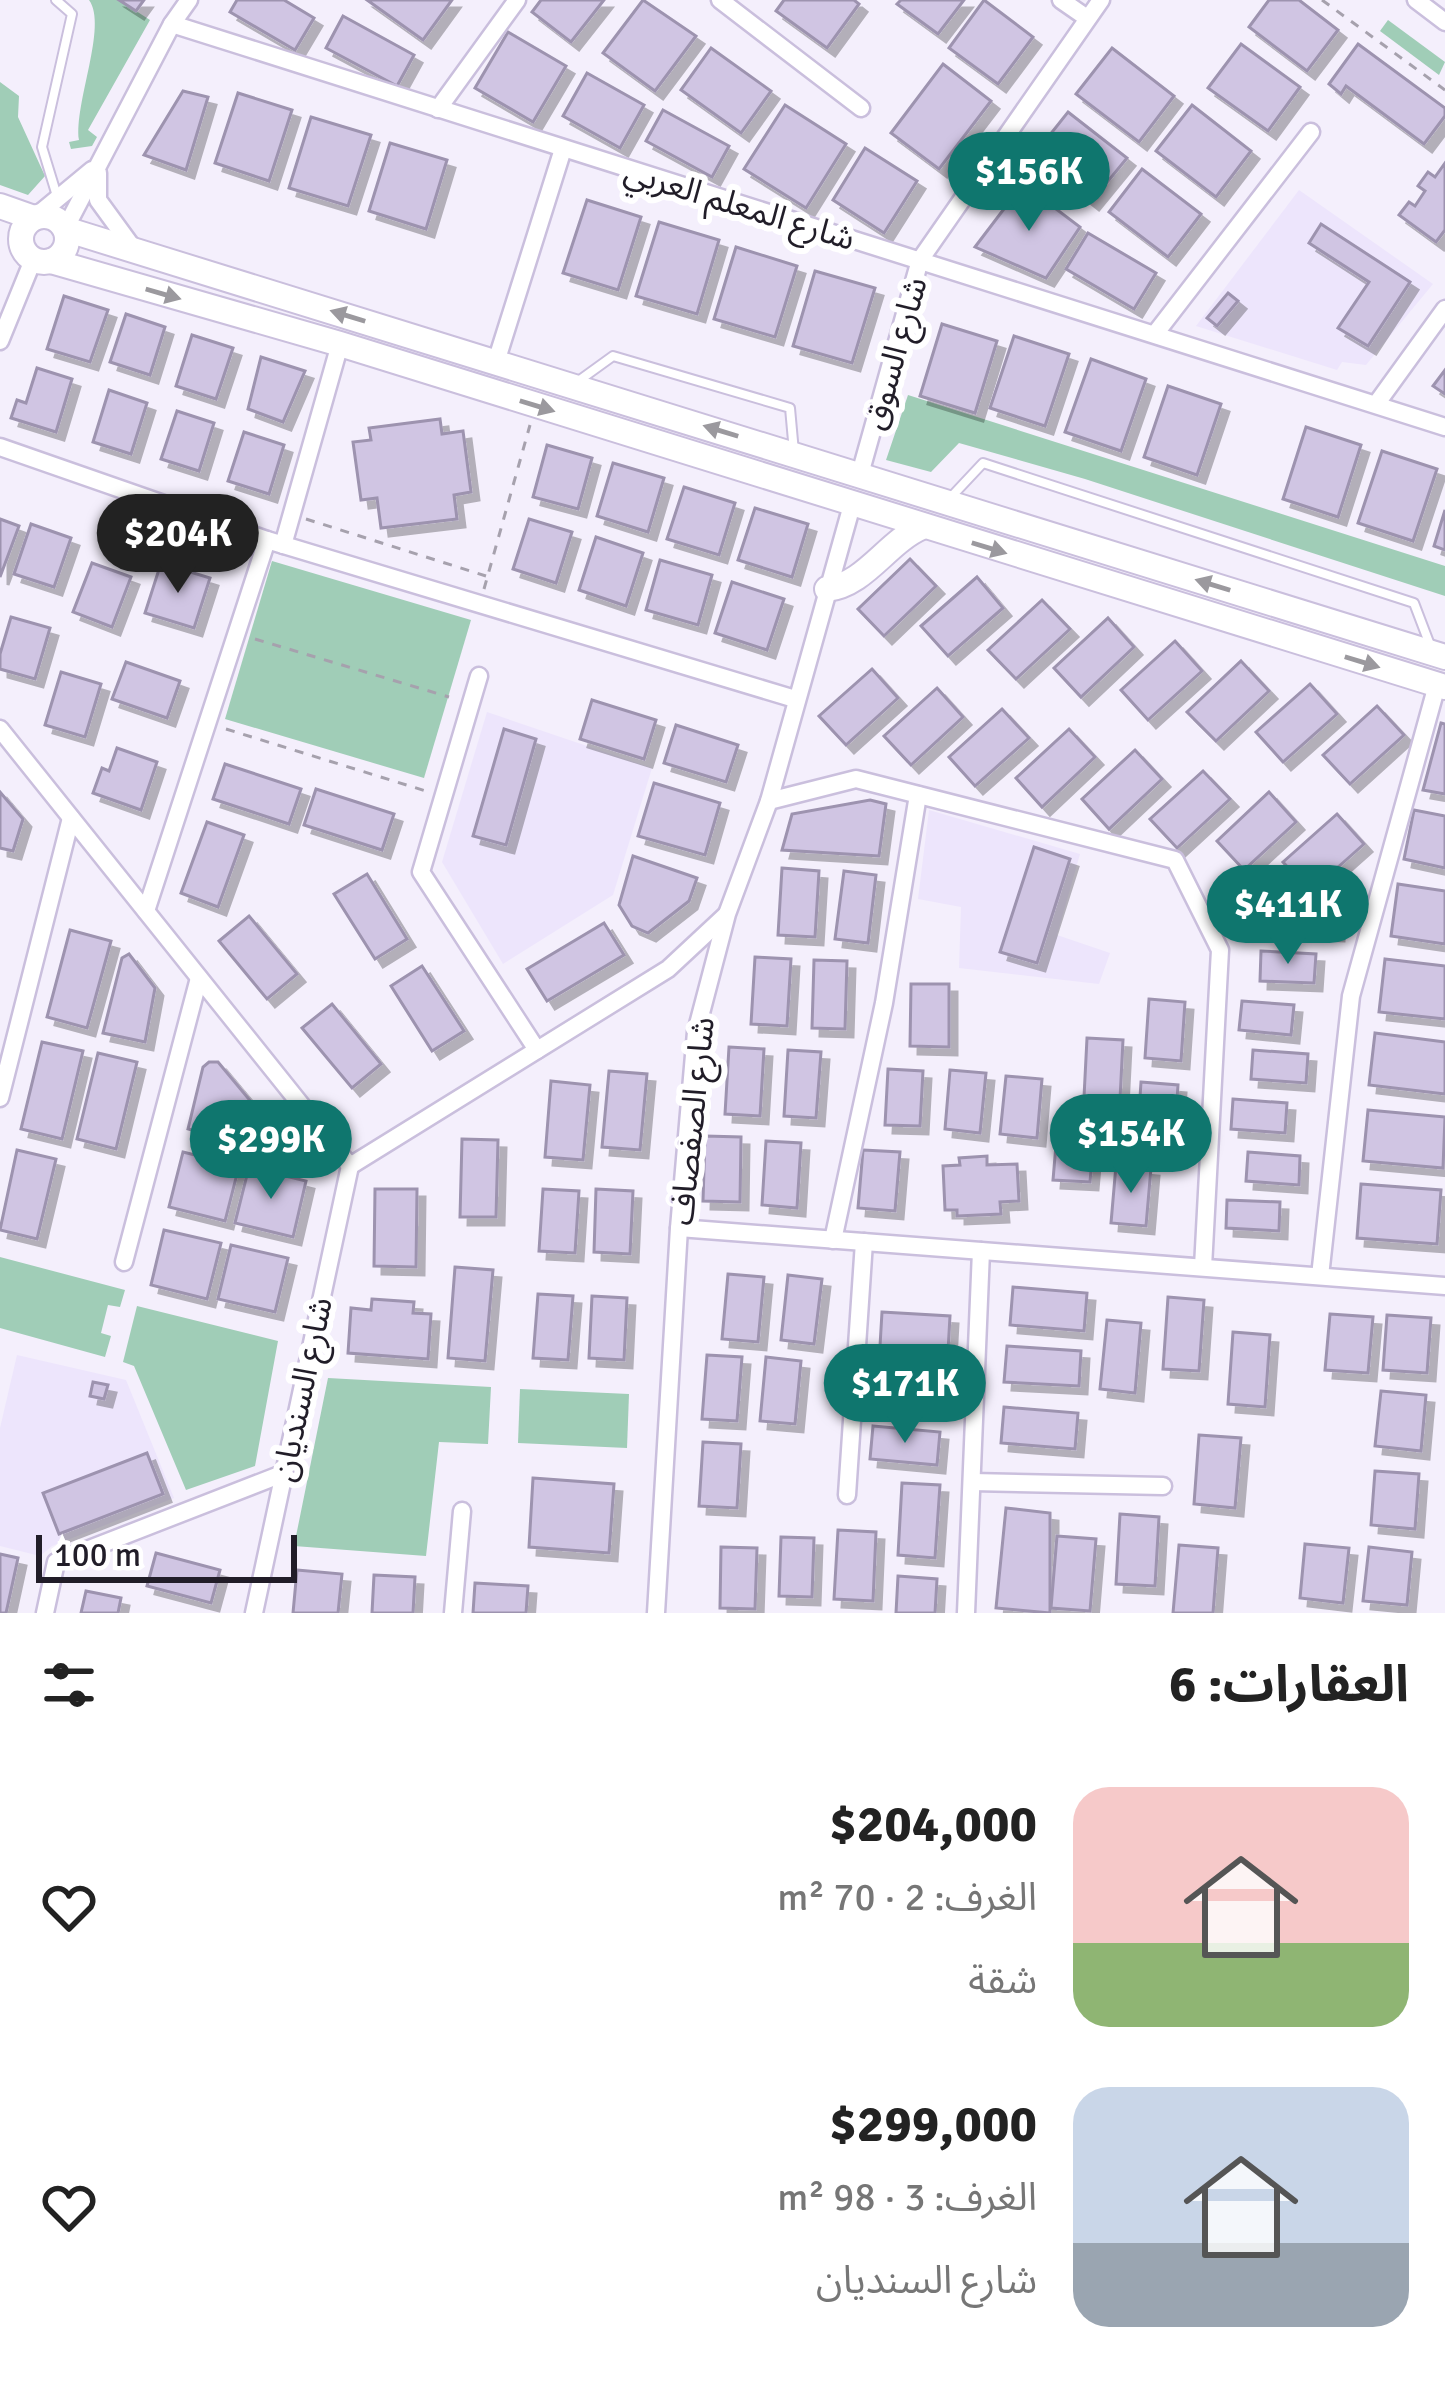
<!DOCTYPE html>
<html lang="ar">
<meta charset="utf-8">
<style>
:root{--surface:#fff;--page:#f2f2f2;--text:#222;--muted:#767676;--accent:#0f766e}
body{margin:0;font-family:Signika,"Noto Sans Arabic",sans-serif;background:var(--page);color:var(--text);direction:rtl;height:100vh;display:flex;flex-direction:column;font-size:45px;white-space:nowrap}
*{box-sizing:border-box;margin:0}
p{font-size:39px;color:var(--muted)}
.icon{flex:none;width:66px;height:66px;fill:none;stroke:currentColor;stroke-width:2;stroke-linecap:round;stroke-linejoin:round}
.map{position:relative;height:1613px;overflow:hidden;direction:ltr}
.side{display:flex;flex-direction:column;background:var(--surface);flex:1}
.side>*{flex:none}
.scale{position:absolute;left:36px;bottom:30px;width:261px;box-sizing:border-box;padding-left:12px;border:6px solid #211d28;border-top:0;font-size:33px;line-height:42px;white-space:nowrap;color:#211d28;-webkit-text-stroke:9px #fff;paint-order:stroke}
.price{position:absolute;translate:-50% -102px;padding:0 27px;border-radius:42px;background:var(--accent);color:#fff;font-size:39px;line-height:78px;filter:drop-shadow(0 3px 6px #0008)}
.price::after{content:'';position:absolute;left:50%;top:72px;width:36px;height:27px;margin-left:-18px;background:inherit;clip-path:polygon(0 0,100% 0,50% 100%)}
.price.active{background:#222;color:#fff}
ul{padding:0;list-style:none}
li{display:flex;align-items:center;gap:36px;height:300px;padding:0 36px}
li span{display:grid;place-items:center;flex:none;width:336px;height:240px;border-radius:36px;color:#555}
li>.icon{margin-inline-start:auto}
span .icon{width:144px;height:144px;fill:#fffc;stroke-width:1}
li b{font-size:51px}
h2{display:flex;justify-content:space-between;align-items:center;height:144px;padding:0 36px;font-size:51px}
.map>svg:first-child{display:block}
.built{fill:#ede5fc}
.green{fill:#a0cdb7}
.building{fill:#d0c5e3;stroke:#9d93af;stroke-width:3;filter:url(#shadow)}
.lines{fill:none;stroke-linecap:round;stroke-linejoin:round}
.lane-casing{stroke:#cabfdd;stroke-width:12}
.street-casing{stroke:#cabfdd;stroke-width:21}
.primary-casing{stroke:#cabfdd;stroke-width:28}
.path{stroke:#a6a1ad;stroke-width:3;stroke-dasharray:9 9;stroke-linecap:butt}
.lane{stroke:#fff;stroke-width:8}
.street{stroke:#fff;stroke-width:16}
.primary{stroke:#fff;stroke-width:24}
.oneway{fill:#9b999e}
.labels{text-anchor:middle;stroke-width:12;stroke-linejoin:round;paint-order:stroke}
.street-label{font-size:33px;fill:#211d28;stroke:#fff}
</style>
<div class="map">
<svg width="1445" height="1613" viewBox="0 0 1445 1613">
<defs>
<filter id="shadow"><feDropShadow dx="8" dy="8" stdDeviation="0" flood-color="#0004"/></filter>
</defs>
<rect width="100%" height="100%" fill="#f4effc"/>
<g class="built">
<path d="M1299 190 1433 284 1366 365 1342 362 1337 370 1196 326Z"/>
<path d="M487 712 652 768 613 895 503 964 442 862Z"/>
<path d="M929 810 1080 854 1057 935 1110 953 1099 984 959 968 961 907 918 899Z"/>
<path d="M17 1355 126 1380 174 1498 52 1546 40 1556 0 1546V1428Z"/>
</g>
<g class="green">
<path d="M89 0H119L150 20 88 130 97 137 92 146 71 149 69 142 79 140C74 103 108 26 89 0Z"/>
<path d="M1388 20 1445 62 1439 75 1380 31Z"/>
<path d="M0 82 19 96 18 117 45 176 28 195 0 185Z"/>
<path d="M908 395 1445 566V596L1085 479 959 443 931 472 886 460Z"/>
<path d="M272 561 471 620 424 778 225 719Z"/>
<path d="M0 1257 125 1290 120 1307 108 1305 101 1333 111 1336 105 1357 0 1328Z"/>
<path d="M137 1306 278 1341 255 1466 186 1490 134 1366 123 1362Z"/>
<path d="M328 1378 491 1387 488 1444 439 1442 426 1556 294 1546Z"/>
<path d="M520 1389 629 1394 627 1448 518 1443Z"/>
</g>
<g class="building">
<path d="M119 0H144L136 11Z"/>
<path d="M237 0H284L314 18 295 50 230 12Z"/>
<path d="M367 0H452L423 40Z"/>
<path d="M541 0H604L571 42 532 12Z"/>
<path d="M643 0 696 36 655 91 603 53Z"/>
<path d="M784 0H854L859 4 827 48 776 11Z"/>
<path d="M901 0H964L938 34 897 4Z"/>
<path d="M984 0 1033 37 998 84 949 48Z"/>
<path d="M1269 0H1299L1338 30 1307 71 1249 27Z"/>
<path d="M343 16 414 55 397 86 326 48Z"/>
<path d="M508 32 566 66 533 122 475 88Z"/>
<path d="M1241 44 1300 87 1268 131 1208 88Z"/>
<path d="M1358 44 1445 108V116L1424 144 1346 86 1341 94 1329 84Z"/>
<path d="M711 48 771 91 741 133 681 90Z"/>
<path d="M1112 48 1174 96 1139 142 1076 94Z"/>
<path d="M943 64 991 101 939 169 891 133Z"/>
<path d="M587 73 644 105 620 148 563 116Z"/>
<path d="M183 91 208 97 186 170 144 155Z"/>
<path d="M238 93 292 110 269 181 215 163Z"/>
<path d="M785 105 846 144 806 208 744 169Z"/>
<path d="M1192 105 1251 151 1216 197 1156 151Z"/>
<path d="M663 110 729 146 712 177 646 141Z"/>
<path d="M1068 112 1127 158 1091 202 1033 156Z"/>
<path d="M311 117 371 135 348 206 289 188Z"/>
<path d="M390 143 447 160 426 229 369 211Z"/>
<path d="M865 148 917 181 884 233 833 200Z"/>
<path d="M1445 163V230L1436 242 1399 215 1409 202 1415 206 1425 191 1418 186 1428 172 1435 177Z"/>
<path d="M1142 169 1201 214 1168 257 1109 212Z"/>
<path d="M1023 184 1080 227 1046 278 975 247Z"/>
<path d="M587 200 641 217 618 290 563 273Z"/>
<path d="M659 222 719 240 697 314 636 296Z"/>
<path d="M1321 224 1410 282 1368 346 1338 328 1369 282 1309 243Z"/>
<path d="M1088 233 1156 273 1134 309 1066 269Z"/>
<path d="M736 247 797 266 775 337 714 319Z"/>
<path d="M815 271 875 288 852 363 793 346Z"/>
<path d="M1228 293 1238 301 1217 326 1207 318Z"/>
<path d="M64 296 108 310 90 362 47 349Z"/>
<path d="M126 314 165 327 150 375 110 362Z"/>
<path d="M942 324 997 341 975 413 920 396Z"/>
<path d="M192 335 233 348 216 399 176 386Z"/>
<path d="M1014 336 1069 354 1045 426 990 408Z"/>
<path d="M261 357 305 371 283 422 248 409Z"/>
<path d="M1091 359 1146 379 1121 451 1065 432Z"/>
<path d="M37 368 72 379 56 432 11 418 17 400 26 403Z"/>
<path d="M1445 370V394L1433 386Z"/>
<path d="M1168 386 1221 404 1197 475 1144 457Z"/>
<path d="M109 390 147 403 131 454 93 442Z"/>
<path d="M177 411 214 423 199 471 161 459Z"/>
<path d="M440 419 442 434 463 431 471 492 454 495 457 519 381 528 377 498 361 500 353 442 371 440 369 428Z"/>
<path d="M1306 427 1361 445 1338 517 1283 499Z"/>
<path d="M244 432 284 445 269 494 228 481Z"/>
<path d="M547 445 592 458 578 509 533 497Z"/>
<path d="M1382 451 1437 469 1413 541 1358 523Z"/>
<path d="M613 463 664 478 648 532 597 516Z"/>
<path d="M684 487 735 503 719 555 667 539Z"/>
<path d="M755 508 808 524 792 577 738 560Z"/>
<path d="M1445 510V550L1434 546Z"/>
<path d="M0 519 19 526 0 577Z"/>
<path d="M529 519 572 532 556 583 513 569Z"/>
<path d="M31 524 71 538 54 587 14 574Z"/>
<path d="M596 537 643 553 626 606 579 590Z"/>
<path d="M910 559 936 586 884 636 858 609Z"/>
<path d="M660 560 712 575 698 625 646 610Z"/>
<path d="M92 563 131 577 112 627 73 612Z"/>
<path d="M161 563 210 578 194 628 145 613Z"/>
<path d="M977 577 1003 608 948 656 921 626Z"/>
<path d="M732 582 784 599 767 650 715 633Z"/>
<path d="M1042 600 1070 629 1016 679 988 650Z"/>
<path d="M11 617 50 628 35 679 0 669V654Z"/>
<path d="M1108 618 1134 647 1081 697 1054 668Z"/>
<path d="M1175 641 1202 671 1148 720 1121 690Z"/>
<path d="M1241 661 1269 691 1216 741 1187 712Z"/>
<path d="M126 662 180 681 167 718 112 699Z"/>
<path d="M872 669 898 698 846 745 819 716Z"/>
<path d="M61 672 101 684 85 737 45 725Z"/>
<path d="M1310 684 1337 714 1283 762 1256 732Z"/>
<path d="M937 688 963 717 911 765 884 736Z"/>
<path d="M592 700 656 720 644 759 580 739Z"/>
<path d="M1377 706 1404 735 1350 784 1323 755Z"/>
<path d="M1002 709 1029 738 975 786 949 757Z"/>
<path d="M1441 723 1445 724V794L1423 790Z"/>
<path d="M676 725 738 745 726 782 664 763Z"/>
<path d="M504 729 536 739 506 845 473 836Z"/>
<path d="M1069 729 1095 757 1042 807 1016 778Z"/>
<path d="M117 748 157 762 141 810 93 793 102 768 109 771Z"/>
<path d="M1135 750 1162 779 1109 829 1082 799Z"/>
<path d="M225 764 301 789 289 824 213 799Z"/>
<path d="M1203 771 1230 799 1177 848 1150 819Z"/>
<path d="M654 783 720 803 705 855 638 836Z"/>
<path d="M316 789 394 814 382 850 304 825Z"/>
<path d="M0 792 23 819 13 851 0 848Z"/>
<path d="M1269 792 1296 822 1244 870 1217 841Z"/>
<path d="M870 800 886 804 879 856 782 850 792 814Z"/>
<path d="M1414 810 1445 816V868L1404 859Z"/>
<path d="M1337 814 1364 844 1310 892 1283 862Z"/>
<path d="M207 822 244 835 218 907 181 893Z"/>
<path d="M1034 847 1070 859 1037 963 1000 952Z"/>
<path d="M633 856 697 878 689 901 648 933 632 926 619 905Z"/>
<path d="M782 868 819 871 815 937 778 935Z"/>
<path d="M844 871 876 875 868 943 835 939Z"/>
<path d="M367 874 407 939 375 959 334 894Z"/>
<path d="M1398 884 1445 891V944L1391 936Z"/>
<path d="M1287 902 1337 904 1336 933 1286 931Z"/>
<path d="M249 916 297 974 267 999 219 941Z"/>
<path d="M604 923 624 955 547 1001 527 969Z"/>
<path d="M70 930 111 941 87 1028 47 1017Z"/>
<path d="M1261 951 1316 954 1314 983 1260 981Z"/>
<path d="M129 954 155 988 145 1042 103 1033 122 958Z"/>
<path d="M755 957 791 959 787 1026 751 1024Z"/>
<path d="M1385 959 1445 966V1019L1379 1012Z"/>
<path d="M814 960 847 961 845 1029 812 1028Z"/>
<path d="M422 966 464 1031 432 1051 391 986Z"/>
<path d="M911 984H949V1047L910 1046Z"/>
<path d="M1149 999 1185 1002 1181 1061 1145 1058Z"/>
<path d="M1242 1001 1294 1005 1291 1035 1239 1030Z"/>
<path d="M332 1004 381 1064 352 1088 302 1028Z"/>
<path d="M1375 1033 1445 1042V1094L1369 1085Z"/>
<path d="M1087 1038 1123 1040 1120 1099 1084 1097Z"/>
<path d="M42 1042 83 1051 62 1139 21 1129Z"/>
<path d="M729 1047 764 1049 760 1116 725 1114Z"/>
<path d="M788 1050 821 1052 816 1118 784 1116Z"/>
<path d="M1253 1050 1308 1054 1306 1083 1251 1079Z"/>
<path d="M98 1053 137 1062 116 1149 77 1139Z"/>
<path d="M209 1062H218L288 1146 278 1153 188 1129 203 1067Z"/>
<path d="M888 1069 923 1071 920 1126 885 1125Z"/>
<path d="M950 1070 986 1073 980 1133 945 1129Z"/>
<path d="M609 1071 647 1074 640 1150 602 1147Z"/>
<path d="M1006 1076 1042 1079 1037 1138 1000 1134Z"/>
<path d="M551 1081 590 1085 583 1160 545 1157Z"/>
<path d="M1141 1082 1178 1085 1174 1144 1137 1142Z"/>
<path d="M1233 1099 1287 1103 1285 1133 1231 1129Z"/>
<path d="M1368 1110 1445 1117 1443 1168 1363 1161Z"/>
<path d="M1058 1121 1095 1124 1090 1182 1053 1180Z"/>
<path d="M705 1136 741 1137 740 1202 703 1201Z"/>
<path d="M462 1139 498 1140 496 1217H460Z"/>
<path d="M766 1141 801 1143 797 1208 762 1205Z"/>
<path d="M17 1150 56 1159 37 1239 0 1230Z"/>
<path d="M863 1150 900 1152 895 1211 858 1208Z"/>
<path d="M183 1152 239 1166 225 1221 169 1207Z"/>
<path d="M1248 1152 1300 1156 1299 1185 1246 1181Z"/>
<path d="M987 1156V1165L1017 1164 1019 1201 1000 1202 1001 1214 957 1216V1210H945L943 1166 960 1165 959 1158Z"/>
<path d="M1116 1165 1151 1168 1146 1226 1111 1223Z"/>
<path d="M249 1167 306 1181 293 1237 235 1223Z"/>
<path d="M1361 1184 1441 1190 1437 1244 1357 1238Z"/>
<path d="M375 1189H417L416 1267 374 1266Z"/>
<path d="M543 1189 579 1191 575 1253 539 1251Z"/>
<path d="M596 1189 633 1191 630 1254 594 1252Z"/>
<path d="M1227 1200 1280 1202 1279 1231 1226 1228Z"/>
<path d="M164 1230 221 1243 207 1299 151 1285Z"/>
<path d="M231 1245 288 1258 275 1312 218 1299Z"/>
<path d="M455 1267 493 1270 485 1361 448 1358Z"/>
<path d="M728 1274 764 1277 758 1342 722 1339Z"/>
<path d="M788 1275 822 1279 814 1344 781 1340Z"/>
<path d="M1013 1287 1087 1293 1084 1331 1010 1325Z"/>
<path d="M538 1294 573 1296 568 1360 533 1358Z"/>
<path d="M592 1296 627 1298 624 1360 589 1358Z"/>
<path d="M1168 1297 1204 1300 1199 1371 1163 1369Z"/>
<path d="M372 1299 414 1302 413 1313 431 1314 428 1359 348 1353 351 1308 371 1310Z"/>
<path d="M882 1312 950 1316 948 1351 880 1346Z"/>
<path d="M1330 1314 1373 1317 1368 1373 1325 1370Z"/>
<path d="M1387 1315 1431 1318 1427 1373 1383 1370Z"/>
<path d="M1107 1320 1141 1323 1135 1393 1100 1389Z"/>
<path d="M1233 1332 1270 1335 1265 1407 1228 1404Z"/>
<path d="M1007 1346 1081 1351 1079 1386 1004 1382Z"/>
<path d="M707 1355 742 1357 737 1421 702 1419Z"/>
<path d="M766 1357 801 1361 795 1424 760 1421Z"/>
<path d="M878 1368 947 1374 944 1408 875 1402Z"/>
<path d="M93 1382 108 1385 104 1399 90 1396Z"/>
<path d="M1381 1391 1426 1395 1421 1451 1375 1446Z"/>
<path d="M1004 1407 1078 1413 1075 1449 1001 1443Z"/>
<path d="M873 1426 940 1432 937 1465 870 1459Z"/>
<path d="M1199 1435 1241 1438 1235 1508 1194 1504Z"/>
<path d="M703 1442 741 1444 737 1508 699 1506Z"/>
<path d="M147 1453 163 1494 59 1534 43 1493Z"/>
<path d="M1375 1471 1419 1474 1415 1529 1371 1525Z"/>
<path d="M533 1478 614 1484 609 1553 529 1547Z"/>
<path d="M902 1483 940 1485 935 1558 898 1555Z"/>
<path d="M1006 1508 1050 1513V1613L996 1608Z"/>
<path d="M1120 1514 1159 1517 1155 1586 1116 1584Z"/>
<path d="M838 1530 876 1532 873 1601 834 1599Z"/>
<path d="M1057 1536 1096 1539 1090 1611 1051 1608Z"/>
<path d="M781 1537 814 1538 812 1597 779 1596Z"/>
<path d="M1305 1544 1349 1548 1343 1603 1300 1598Z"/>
<path d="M1179 1545 1218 1548 1213 1613H1173Z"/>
<path d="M721 1547 757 1548 755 1609 720 1608Z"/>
<path d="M1369 1547 1412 1552 1407 1605 1363 1601Z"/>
<path d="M156 1553 220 1570 211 1603 147 1586Z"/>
<path d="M0 1554 18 1558 6 1613H0Z"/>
<path d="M297 1570 342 1574 338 1613H293Z"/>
<path d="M374 1575 415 1577 413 1613H372Z"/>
<path d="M898 1576 937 1579 935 1613H896Z"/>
<path d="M475 1583 528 1586 526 1613H473Z"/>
<path d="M86 1591 121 1598 118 1613H81Z"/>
</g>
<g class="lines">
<g class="lane-casing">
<g id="lane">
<path d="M56 0 72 14 42 147 57 196"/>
<path d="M577 382 613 356 790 408 794 452"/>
<path d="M952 496 983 463 1414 603 1430 645"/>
</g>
</g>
<g class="street-casing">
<g id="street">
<path d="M720 0 861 108"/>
<path d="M1061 0 1087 18"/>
<path d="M1416 0 1445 22"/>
<path d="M172 24 1445 427"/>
<path d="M438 109 517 0"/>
<path d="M98 173V200L133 248"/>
<path d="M34 218 92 170"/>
<path d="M65 229 172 24 189 0"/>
<path d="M1155 334 1311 132"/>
<path d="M0 341 33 260"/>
<path d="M496 362 563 149"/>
<path d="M1377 403 1445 309"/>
<path d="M0 447 267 540 795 699"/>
<path d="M860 474 920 260 1101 0"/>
<path d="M283 545 340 344"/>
<path d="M479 676 421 872 537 1050"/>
<path d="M0 729 350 1166 668 969 726 915"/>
<path d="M769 801 856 779 1175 860 1220 950 1203 1267"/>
<path d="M146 911 267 540"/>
<path d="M0 1098 71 818"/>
<path d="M679 1228 1445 1286"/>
<path d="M833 1240 884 1003 918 795"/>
<path d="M124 1262 199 978"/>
<path d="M1320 1276 1351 996 1437 685"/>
<path d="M972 1482 1163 1486"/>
<path d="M847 1495 864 1242"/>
<path d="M45 1613 56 1562 282 1474"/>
<path d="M254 1613 350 1166"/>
<path d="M453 1613 462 1511"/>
<path d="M656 1613 679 1228 696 1032 727 914 769 801 852 505"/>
<path d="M966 1613 981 1251"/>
</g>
</g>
<g class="primary-casing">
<g id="primary">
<path d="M0 206 34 218"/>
<circle cx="44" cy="239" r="23"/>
<path d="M65 229 1445 657"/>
<path d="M51 261 340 344 1445 687"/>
<path d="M827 589C865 585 887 542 922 527"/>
</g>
</g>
<g class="path">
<path d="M1322 0 1445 90"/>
<path d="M306 519 486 576"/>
<path d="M484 589 530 425"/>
<path d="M255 639 449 697"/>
<path d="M226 729 429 792"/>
</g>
<use href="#lane" class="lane"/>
<use href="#street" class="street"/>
<use href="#primary" class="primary"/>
</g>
<defs><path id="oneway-solid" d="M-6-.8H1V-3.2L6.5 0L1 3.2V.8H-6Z" transform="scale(3)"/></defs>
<g class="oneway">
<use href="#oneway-solid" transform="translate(163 294) rotate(16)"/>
<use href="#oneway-solid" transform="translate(348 316) rotate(-163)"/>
<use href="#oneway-solid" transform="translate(537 406) rotate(17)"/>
<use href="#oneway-solid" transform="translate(721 431) rotate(-163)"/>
<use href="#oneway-solid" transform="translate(989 548) rotate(17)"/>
<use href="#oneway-solid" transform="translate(1213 585) rotate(-163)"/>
<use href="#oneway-solid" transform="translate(1362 662) rotate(17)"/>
</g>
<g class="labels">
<g class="street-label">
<text transform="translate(740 204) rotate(17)" y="12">شارع المعلم العربي</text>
<text transform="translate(894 353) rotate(-74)" y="12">شارع السوق</text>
<text transform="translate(691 1121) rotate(-84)" y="12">شارع الصفصاف</text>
<text transform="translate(301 1389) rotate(-78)" y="12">شارع السنديان</text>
</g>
</g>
</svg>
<div class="scale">100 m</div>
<b class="price" style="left:1029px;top:234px">$156K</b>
<b class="price active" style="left:178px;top:596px">$204K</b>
<b class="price" style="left:1288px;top:967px">$411K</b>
<b class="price" style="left:1131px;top:1196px">$154K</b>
<b class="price" style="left:271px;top:1202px">$299K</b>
<b class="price" style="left:905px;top:1446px">$171K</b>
</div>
<section class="side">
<h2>العقارات: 6<svg class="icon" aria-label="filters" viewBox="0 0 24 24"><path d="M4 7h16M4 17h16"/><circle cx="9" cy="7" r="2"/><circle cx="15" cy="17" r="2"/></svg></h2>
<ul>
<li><span style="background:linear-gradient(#f6c9c9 65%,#8fb573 0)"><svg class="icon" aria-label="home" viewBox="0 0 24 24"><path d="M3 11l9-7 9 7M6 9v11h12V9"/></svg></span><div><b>$204,000</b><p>الغرف: 2 · 70 m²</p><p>شقة</p></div><svg class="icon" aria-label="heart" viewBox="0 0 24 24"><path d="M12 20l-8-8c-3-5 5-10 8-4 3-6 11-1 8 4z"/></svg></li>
<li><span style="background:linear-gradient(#c9d6e8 65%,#9aa5b1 0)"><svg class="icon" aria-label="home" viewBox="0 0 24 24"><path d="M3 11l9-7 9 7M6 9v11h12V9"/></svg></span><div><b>$299,000</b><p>الغرف: 3 · 98 m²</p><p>شارع السنديان</p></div><svg class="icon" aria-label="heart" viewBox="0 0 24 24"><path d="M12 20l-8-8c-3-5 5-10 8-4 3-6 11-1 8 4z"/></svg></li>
</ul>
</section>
